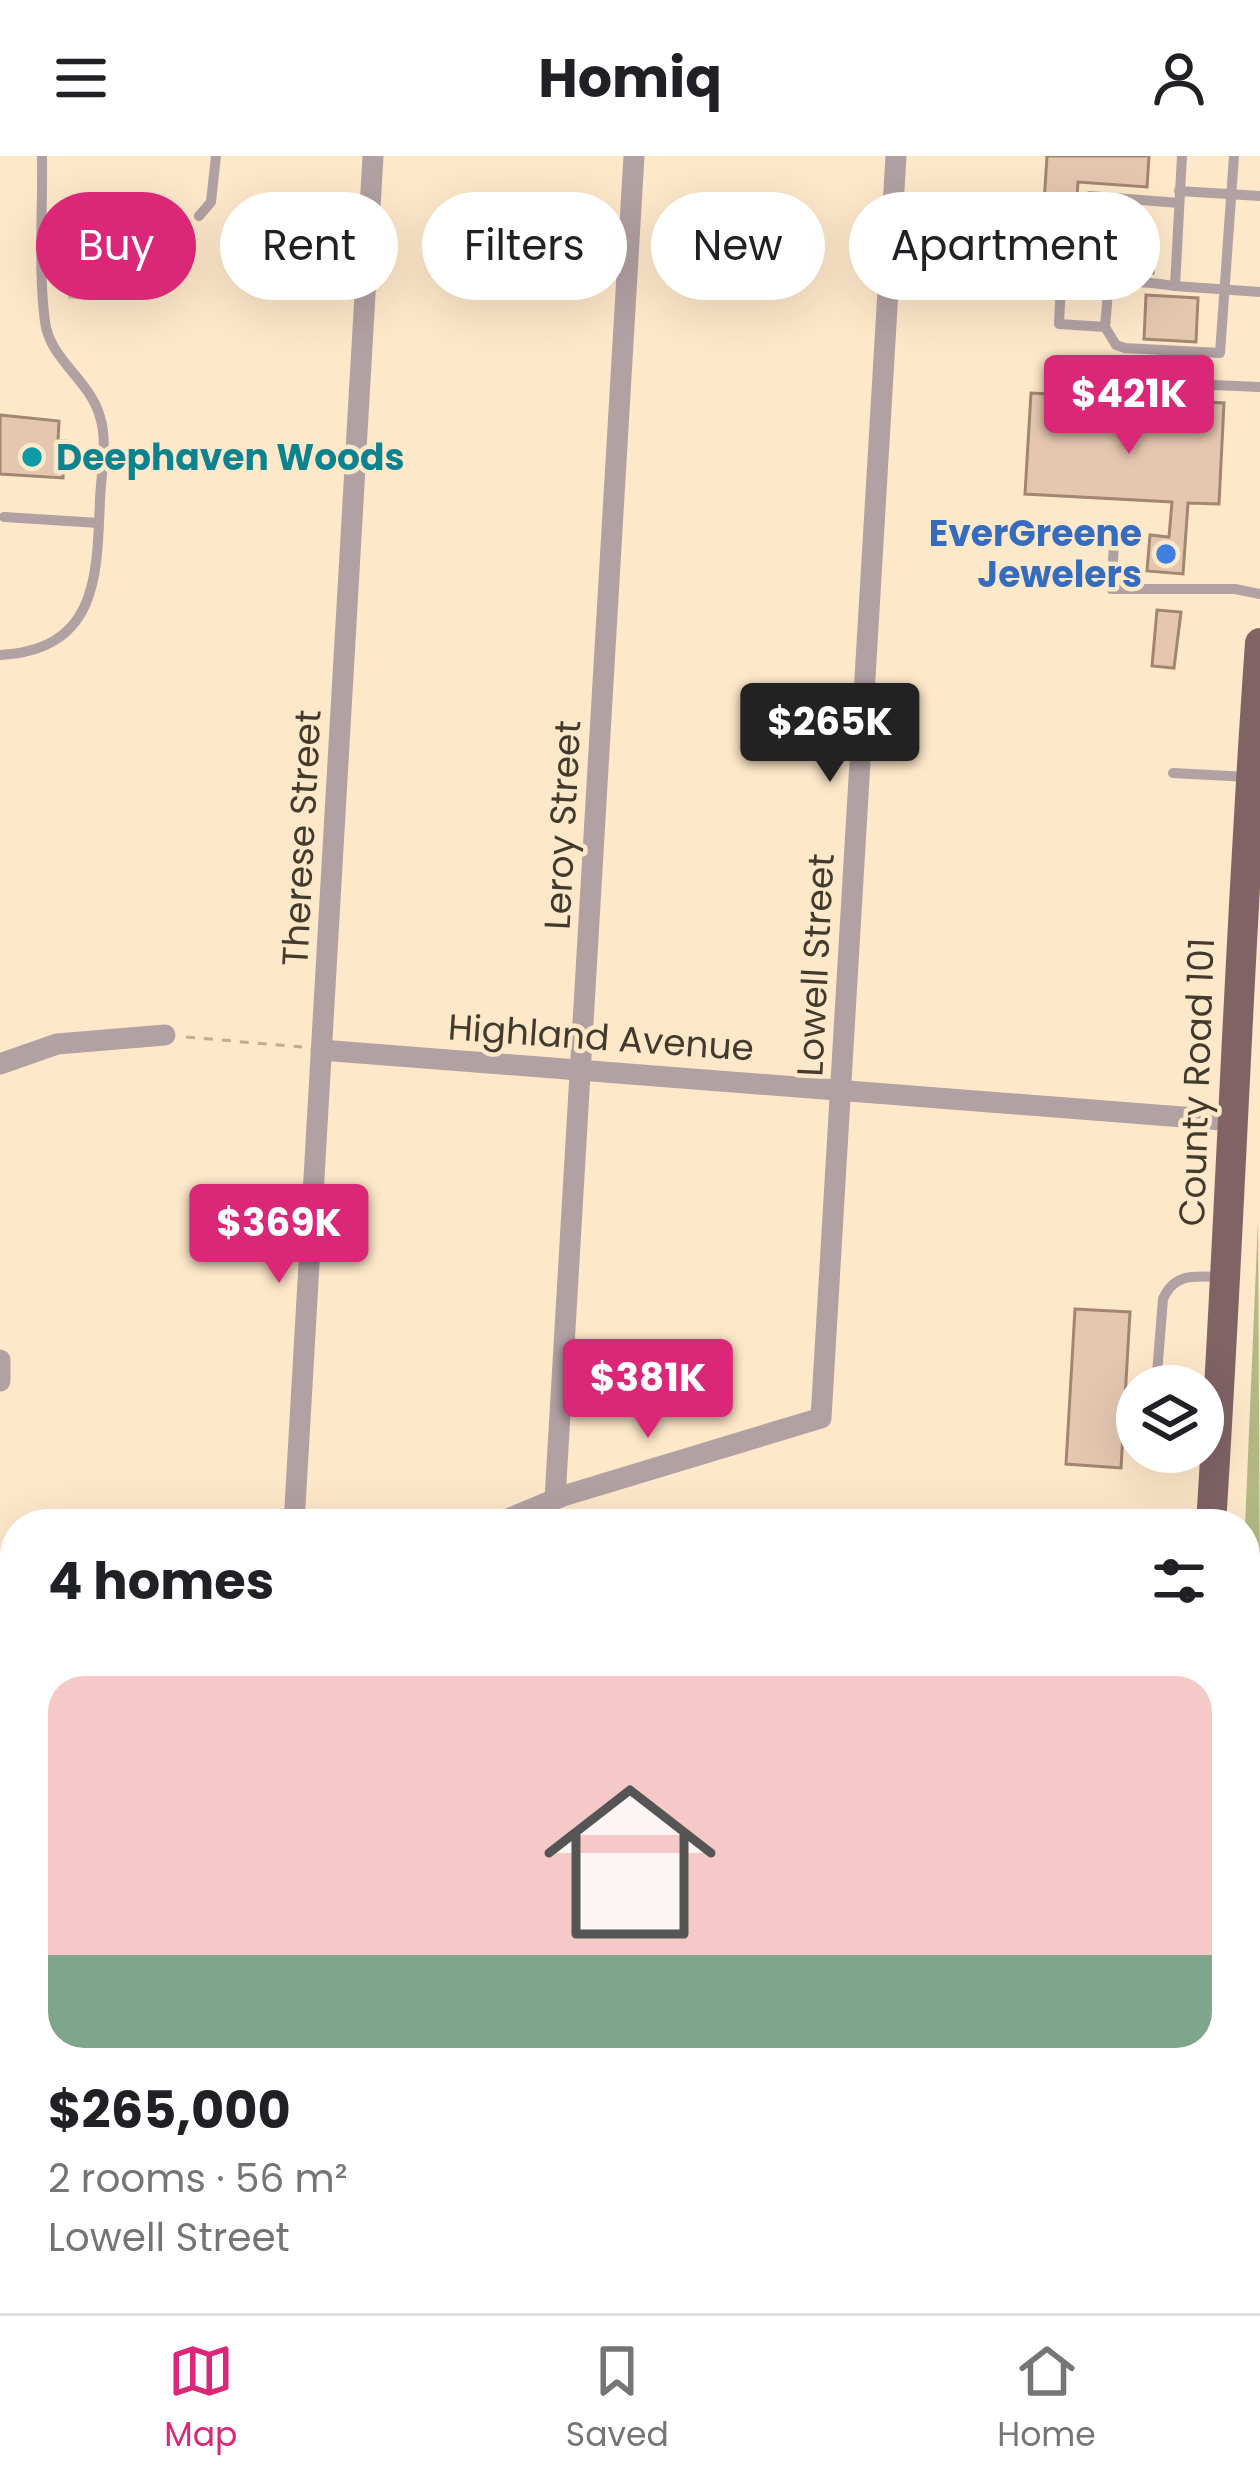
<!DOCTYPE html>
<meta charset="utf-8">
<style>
:root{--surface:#fff;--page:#f2f2f2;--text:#202124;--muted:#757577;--line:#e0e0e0;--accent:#db2777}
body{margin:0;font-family:Poppins,sans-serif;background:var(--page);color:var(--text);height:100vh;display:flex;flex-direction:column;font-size:45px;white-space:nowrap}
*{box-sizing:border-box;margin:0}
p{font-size:39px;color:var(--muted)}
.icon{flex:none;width:66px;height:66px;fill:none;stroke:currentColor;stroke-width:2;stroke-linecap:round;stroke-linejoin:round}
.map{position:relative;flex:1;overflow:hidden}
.sheet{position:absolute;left:0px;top:1353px;width:1260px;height:804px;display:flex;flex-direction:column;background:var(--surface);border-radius:48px 48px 0 0;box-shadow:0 12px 48px #0002}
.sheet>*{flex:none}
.hud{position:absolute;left:36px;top:36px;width:1188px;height:108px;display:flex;gap:24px}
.fabs{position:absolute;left:1116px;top:1209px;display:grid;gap:24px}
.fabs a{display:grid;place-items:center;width:108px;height:108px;border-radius:50%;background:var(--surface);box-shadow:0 12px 48px #0002;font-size:60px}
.price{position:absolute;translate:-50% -102px;padding:0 27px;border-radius:12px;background:var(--accent);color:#fff;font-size:39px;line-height:78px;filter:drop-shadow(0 3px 6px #0008)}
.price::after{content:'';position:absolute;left:50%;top:72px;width:36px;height:27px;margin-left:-18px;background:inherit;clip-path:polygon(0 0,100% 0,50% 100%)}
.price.selected{background:#222;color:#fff}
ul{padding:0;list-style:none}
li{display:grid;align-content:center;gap:24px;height:636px;padding:0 48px}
li span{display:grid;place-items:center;height:372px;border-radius:36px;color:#555}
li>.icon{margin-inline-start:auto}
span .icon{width:216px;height:216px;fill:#fffc;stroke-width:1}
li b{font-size:51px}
h2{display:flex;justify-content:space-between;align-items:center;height:144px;padding:0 48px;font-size:51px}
.tag{padding:0 42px;border-radius:54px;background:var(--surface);box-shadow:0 12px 48px #0002;font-size:42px;line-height:108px}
.tag.selected{background:var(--accent);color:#fff}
header{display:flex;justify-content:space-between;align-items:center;height:156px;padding:0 48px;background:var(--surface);font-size:54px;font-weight:700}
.tab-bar{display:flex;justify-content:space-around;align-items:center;height:168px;border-top:3px solid var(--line);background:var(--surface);font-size:33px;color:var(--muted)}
.tab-bar a{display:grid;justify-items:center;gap:6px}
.tab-bar .selected{color:var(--accent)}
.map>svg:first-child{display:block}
.green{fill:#c7cda0}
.forest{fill:#b3b983}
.building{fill:#e5c7b0;stroke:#a28671;stroke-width:3}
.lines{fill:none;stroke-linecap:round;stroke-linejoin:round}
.path{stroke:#bfad95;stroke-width:3;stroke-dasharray:9 9;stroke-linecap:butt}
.lane{stroke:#b2a1a2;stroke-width:10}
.street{stroke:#b2a1a2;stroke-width:21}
.primary{stroke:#816366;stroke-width:30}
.culture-dot{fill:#0f9aa8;stroke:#fee8ca;stroke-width:4.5}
.shop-dot{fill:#3f7fe0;stroke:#fee8ca;stroke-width:4.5}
.labels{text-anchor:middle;stroke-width:9;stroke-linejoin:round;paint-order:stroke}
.culture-label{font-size:36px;font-weight:bold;fill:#0d838f;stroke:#fee8ca;text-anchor:start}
.shop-label{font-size:36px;font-weight:bold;fill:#366cbe;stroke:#fee8ca;text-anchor:end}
.street-label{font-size:36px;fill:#433a2e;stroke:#fee8ca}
</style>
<header><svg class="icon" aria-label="menu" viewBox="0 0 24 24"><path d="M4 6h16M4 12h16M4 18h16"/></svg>Homiq<svg class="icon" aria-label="person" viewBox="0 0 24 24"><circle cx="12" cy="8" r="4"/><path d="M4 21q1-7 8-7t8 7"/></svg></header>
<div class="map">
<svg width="1260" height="2157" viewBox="0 0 1260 2157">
<rect width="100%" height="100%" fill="#fee8ca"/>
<g class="green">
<path d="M69 50 133 51 132 144 68 143Z"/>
<path d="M1260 1457V2042L1245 2040V1459Z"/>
</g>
<path class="forest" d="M1258 1064 1260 1457 1245 1459V1370Z"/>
<g class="building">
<path d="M1047 0H1149L1147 31 1078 26 1075 72 1155 78 1153 117 1040 111Z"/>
<path d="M1146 139 1198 142 1196 186 1144 183Z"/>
<path d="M1031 237 1224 247 1219 348 1188 347 1183 418 1147 415 1150 379 1169 381 1172 346 1025 338Z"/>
<path d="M0 259 59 265 58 285H65L63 322 0 318Z"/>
<path d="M1157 454 1181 456 1174 512 1152 510Z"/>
<path d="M1075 1153 1130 1156 1121 1312 1066 1308Z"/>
</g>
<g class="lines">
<g class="path">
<path d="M186 881 302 891"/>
<path d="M1181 2142V2157"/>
</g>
<g class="lane">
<path d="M1182 0 1175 130 1260 136"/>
<path d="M1179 35 1260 40"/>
<path d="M1090 40 1179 47"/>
<path d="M199 60 211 46 216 0"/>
<path d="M1061 127 1059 168 1105 171 1108 136C1127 121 1152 127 1175 130"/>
<path d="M1105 171 1116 189 1125 192 1220 197 1234 0"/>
<path d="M1049 222 1260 231"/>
<path d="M4 361 99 367"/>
<path d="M1114 389 1111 433H1235L1260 438"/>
<path d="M0 499C98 494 97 420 100 343 101 318 108 286 100 261 90 224 50 204 45 166 38 112 43 54 42 0"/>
<path d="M1173 617 1248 621"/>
<path d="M1156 1230 1163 1143C1175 1115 1197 1121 1224 1121"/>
</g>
<g class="street">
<path d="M321 894 1234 965"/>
<path d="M0 908 57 888 165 879"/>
<path d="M0 1204V1225"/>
<path d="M555 1343 634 0"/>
<path d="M294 1368 373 0"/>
<path d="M496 1368 563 1340 821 1262 896 0"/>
<path d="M300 2157 303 2142"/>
<path d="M773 2157 782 2142"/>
</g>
<g class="primary">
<path d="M1211 1368C1230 1074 1239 780 1260 487"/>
<path d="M1151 2157 1153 2142"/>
</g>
</g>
<circle class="culture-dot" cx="32" cy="301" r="12"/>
<circle class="shop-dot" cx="1166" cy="398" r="12"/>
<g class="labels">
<g class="culture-label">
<text x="56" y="314">Deephaven Woods</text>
</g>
<g class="shop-label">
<text x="1142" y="390">EverGreene<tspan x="1142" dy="41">Jewelers</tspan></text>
</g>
<g class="street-label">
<text transform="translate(562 669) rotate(-87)" y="13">Leroy Street</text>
<text transform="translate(301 682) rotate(-87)" y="13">Therese Street</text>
<text transform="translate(815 809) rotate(-87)" y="13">Lowell Street</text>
<text transform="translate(601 881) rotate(4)" y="13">Highland Avenue</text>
<text transform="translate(1196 926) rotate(-88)" y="13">County Road 101</text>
</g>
</g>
</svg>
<div class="fabs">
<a><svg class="icon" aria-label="layers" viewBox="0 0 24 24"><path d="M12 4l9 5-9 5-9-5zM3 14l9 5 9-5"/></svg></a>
</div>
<b class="price" style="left:1129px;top:301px">$421K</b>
<b class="price selected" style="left:830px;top:629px">$265K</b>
<b class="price" style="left:279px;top:1130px">$369K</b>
<b class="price" style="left:648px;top:1285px">$381K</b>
<div class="hud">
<a class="tag selected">Buy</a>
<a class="tag">Rent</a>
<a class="tag">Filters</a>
<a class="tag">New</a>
<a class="tag">Apartment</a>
</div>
<section class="sheet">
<h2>4 homes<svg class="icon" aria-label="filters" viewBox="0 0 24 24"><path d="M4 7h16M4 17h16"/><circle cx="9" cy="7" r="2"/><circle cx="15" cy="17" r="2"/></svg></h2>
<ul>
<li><span style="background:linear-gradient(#f6c9c9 75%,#7fa58c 0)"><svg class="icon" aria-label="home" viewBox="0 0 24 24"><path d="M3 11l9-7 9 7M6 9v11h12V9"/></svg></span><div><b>$265,000</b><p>2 rooms · 56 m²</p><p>Lowell Street</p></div></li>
</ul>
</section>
</div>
<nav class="tab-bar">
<a class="selected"><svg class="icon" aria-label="map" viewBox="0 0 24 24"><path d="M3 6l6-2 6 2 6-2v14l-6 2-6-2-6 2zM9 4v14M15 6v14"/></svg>Map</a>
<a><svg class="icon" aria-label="saved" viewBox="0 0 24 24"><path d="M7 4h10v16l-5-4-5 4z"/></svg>Saved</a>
<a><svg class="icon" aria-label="home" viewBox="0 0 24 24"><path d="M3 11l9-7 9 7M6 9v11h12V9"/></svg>Home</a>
</nav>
